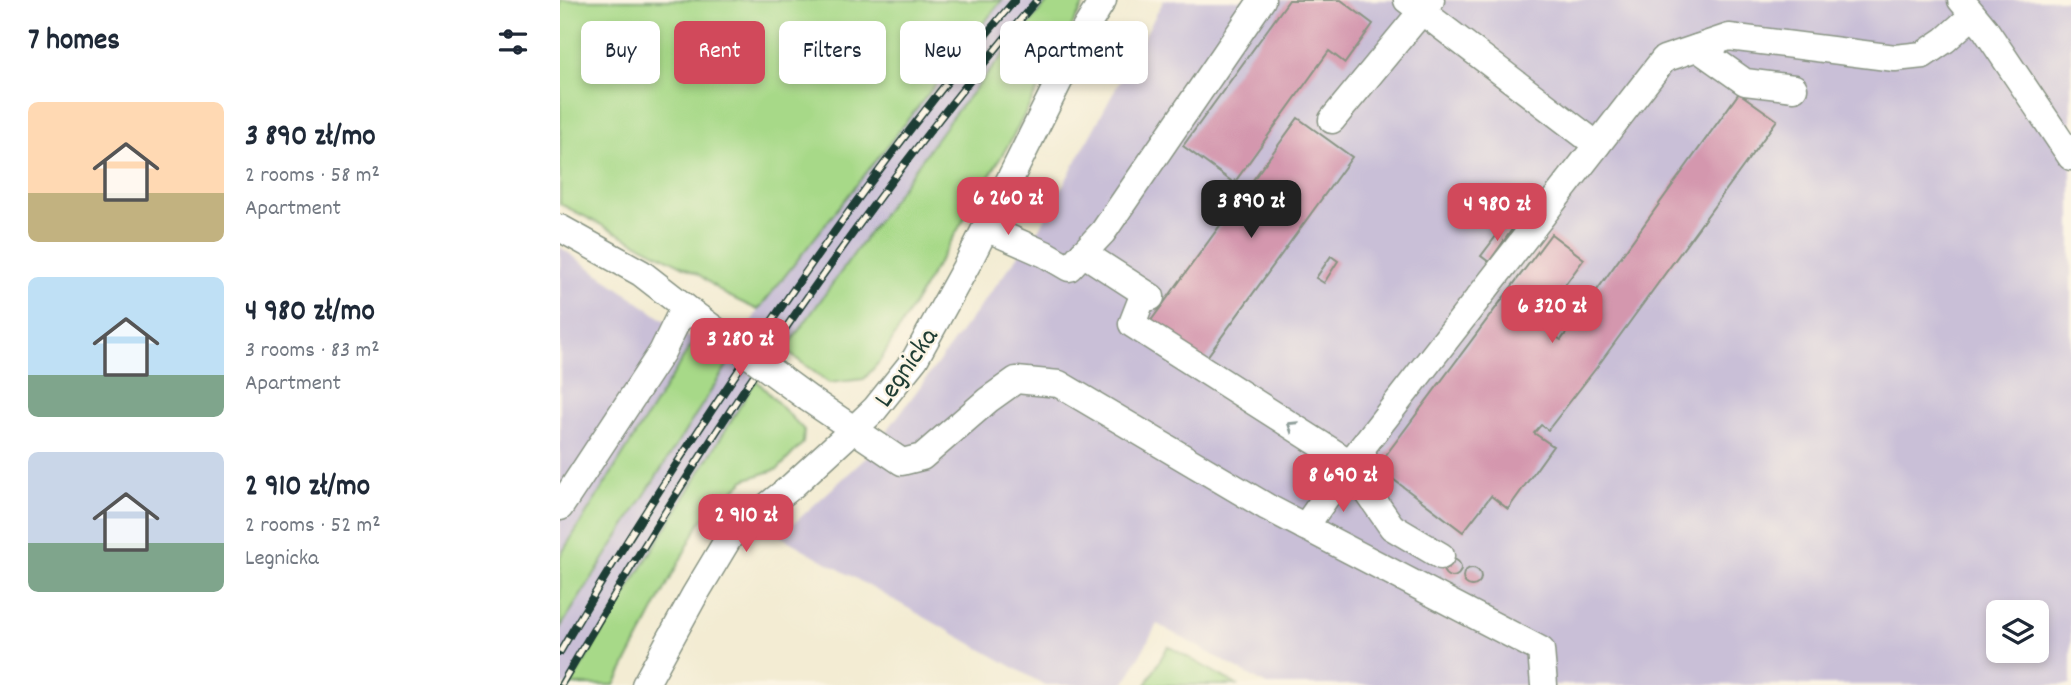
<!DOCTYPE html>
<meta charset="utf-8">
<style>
:root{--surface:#fff;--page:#f2f2f3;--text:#1f2937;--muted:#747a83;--accent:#d1495b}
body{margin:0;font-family:Dekko,sans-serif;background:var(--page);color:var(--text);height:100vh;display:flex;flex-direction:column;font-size:26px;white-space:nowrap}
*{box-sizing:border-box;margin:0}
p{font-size:23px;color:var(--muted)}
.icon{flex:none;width:38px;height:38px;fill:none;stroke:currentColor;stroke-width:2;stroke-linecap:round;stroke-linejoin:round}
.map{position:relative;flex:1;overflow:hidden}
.panel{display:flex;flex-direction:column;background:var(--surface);width:560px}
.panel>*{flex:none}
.banner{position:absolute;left:21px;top:21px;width:665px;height:63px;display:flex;gap:14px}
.buttons{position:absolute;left:1426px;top:600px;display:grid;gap:14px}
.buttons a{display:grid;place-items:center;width:63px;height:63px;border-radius:10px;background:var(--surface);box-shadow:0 4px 10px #0003;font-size:35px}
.price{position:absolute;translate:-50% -60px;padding:0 16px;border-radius:14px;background:var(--accent);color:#fff;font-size:23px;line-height:46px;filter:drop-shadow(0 2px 4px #0008)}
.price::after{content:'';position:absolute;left:50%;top:42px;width:21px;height:16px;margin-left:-10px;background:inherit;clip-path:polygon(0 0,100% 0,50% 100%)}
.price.active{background:#222;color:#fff}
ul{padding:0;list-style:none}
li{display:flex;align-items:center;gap:21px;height:175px;padding:0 28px}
li span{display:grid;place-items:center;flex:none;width:196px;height:140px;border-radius:10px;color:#555}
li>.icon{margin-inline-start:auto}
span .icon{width:84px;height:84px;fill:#fffc;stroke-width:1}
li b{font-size:30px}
h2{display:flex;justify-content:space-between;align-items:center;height:84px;padding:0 28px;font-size:30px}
.pill{padding:0 24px;border-radius:10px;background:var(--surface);box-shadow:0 4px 10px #0003;font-size:24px;line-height:63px}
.pill.active{background:var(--accent);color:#fff}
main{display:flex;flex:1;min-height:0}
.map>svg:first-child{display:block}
.industrial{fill:#c9bfd7;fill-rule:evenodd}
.green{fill:#a7d988;stroke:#638b5e;stroke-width:2}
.building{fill:#d497ae}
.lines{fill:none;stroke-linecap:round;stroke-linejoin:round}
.minor-casing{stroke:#899484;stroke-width:29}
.minor{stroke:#fff;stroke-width:26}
.rail-casing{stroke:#1f3d34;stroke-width:8}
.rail{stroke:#fcf5e5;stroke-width:5;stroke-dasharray:16;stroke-linecap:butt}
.minor-bridge-casing{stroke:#899484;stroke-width:29;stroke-linecap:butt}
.minor-bridge{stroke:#fff;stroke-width:26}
.oneway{stroke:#8f9e9a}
.labels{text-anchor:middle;stroke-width:5;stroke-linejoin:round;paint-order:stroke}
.street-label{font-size:28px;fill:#1f3d34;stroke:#fcf5e5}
</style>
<main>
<section class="panel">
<h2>7 homes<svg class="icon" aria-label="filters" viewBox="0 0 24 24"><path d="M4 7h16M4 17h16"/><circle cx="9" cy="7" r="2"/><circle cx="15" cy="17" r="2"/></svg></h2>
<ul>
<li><span style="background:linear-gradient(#ffd9b3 65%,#c2b280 0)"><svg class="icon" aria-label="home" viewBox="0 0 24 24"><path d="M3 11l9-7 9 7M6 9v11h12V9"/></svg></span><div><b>3 890 zł/mo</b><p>2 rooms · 58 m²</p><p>Apartment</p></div></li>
<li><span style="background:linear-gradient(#bfe0f5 70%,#7fa58c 0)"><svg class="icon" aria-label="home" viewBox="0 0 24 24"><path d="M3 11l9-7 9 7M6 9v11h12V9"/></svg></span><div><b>4 980 zł/mo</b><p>3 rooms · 83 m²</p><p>Apartment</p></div></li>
<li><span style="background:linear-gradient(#c9d6e8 65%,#7fa58c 0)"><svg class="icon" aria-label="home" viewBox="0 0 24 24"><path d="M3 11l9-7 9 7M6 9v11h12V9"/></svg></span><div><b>2 910 zł/mo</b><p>2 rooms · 52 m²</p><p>Legnicka</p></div></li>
</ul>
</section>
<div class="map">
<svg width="1511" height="685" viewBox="0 0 1511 685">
<rect width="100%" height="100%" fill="#fcf5e5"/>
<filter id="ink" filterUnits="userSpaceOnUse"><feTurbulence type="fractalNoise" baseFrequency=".0143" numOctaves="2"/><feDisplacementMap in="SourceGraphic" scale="14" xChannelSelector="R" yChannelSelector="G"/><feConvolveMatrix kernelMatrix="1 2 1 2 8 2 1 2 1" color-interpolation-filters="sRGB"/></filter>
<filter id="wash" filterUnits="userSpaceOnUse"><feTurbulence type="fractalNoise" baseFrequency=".00686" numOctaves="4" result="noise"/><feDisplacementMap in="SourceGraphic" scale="28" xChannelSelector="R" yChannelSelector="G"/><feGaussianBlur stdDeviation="1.57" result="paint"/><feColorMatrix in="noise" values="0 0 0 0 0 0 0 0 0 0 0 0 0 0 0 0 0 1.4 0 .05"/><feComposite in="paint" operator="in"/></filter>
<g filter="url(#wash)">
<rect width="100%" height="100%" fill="#f3ecd3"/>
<g class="industrial">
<path d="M442 0H489L392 117 225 350 196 380 10 685H0V628L168 364 198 310Z"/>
<path d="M604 0H1511V685H707L597 624 564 685H485L220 536 308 456 482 224ZM1438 612H1477V651H1438Z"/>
<path d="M0 247 134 341 0 556Z"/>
</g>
<g class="green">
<path d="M0 0H442L198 310 166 295 138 274 0 204Z"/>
<path d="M489 0H526L451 140 320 361 304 379 269 383 225 350 392 117Z"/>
<path d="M134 341 168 364 0 628V556Z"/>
<path d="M196 380 244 430 243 443 218 469 186 479 140 522 55 685H10Z"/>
<path d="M608 646 677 685H586Z"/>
</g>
<g id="blocks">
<g class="building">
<path d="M729 0H781L813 24 785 63 769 51 674 183 623 146Z"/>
<path d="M1179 93 1217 120 1037 367 988 430 981 425 974 433 993 446 948 509 931 496 903 532 817 467 991 234 1024 259 977 323 1001 340Z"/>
<path d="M738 118 792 157 644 361 590 322Z"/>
<path d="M946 223 953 228 929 262 921 256Z"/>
<path d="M771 256 778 261 764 283 756 278Z"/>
<circle cx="892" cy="568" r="9"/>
<circle cx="912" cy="577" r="9"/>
</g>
</g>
</g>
<g filter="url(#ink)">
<use href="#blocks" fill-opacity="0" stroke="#899484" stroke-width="2"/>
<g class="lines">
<g class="minor-casing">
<g id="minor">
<path d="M847 0 1037 145"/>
<path d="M1401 0 1425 29 1511 157"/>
<path d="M1137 48 1185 82 1234 88"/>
<path d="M772 120 871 0"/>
<path d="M0 228 81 273 139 318"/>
<path d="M426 228 485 254 509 268 543 232 702 0"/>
<path d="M523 253 591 297"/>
<path d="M584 293 572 324 790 463"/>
<path d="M249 399 342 462 362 457 428 400 456 380 499 384 707 507 981 650 984 685"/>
<path d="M802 448 809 494 832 527 881 556"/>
<path d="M0 507 102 352 124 307"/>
<path d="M745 527 790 463 1104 59 1169 37 1335 58 1363 55 1385 40 1413 15"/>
<path d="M85 685 134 596 170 536 231 487 293 430 315 409 355 359 409 261 525 29 543 0"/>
</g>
</g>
<use href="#minor" class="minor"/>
<g class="rail-casing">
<g id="rail">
<path d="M0 652C55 557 115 465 176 374 262 245 354 118 455 0"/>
<path d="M1 685C141 444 295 212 477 0"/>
</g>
</g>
<use href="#rail" class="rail"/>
<g class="minor-bridge-casing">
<path id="minor-bridge" d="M139 318 249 399"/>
</g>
<use href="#minor-bridge" class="minor-bridge"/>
</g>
<defs><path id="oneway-chevron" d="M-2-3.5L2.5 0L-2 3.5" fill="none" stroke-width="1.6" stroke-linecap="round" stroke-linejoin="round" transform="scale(1.75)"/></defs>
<use class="oneway" href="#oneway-chevron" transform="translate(732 426) rotate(-147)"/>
</g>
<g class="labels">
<g class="street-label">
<text transform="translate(344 366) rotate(-55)" y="10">Legnicka</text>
</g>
</g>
</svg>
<div class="buttons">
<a><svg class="icon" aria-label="layers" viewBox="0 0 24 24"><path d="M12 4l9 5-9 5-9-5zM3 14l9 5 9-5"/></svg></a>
</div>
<b class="price" style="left:448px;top:237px">6 260 zł</b>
<b class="price active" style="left:691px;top:240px">3 890 zł</b>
<b class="price" style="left:937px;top:243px">4 980 zł</b>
<b class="price" style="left:992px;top:345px">6 320 zł</b>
<b class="price" style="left:180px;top:378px">3 280 zł</b>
<b class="price" style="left:783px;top:514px">8 690 zł</b>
<b class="price" style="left:186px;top:554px">2 910 zł</b>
<div class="banner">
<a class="pill">Buy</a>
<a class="pill active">Rent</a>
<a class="pill">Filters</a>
<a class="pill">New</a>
<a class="pill">Apartment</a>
</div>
</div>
</main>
